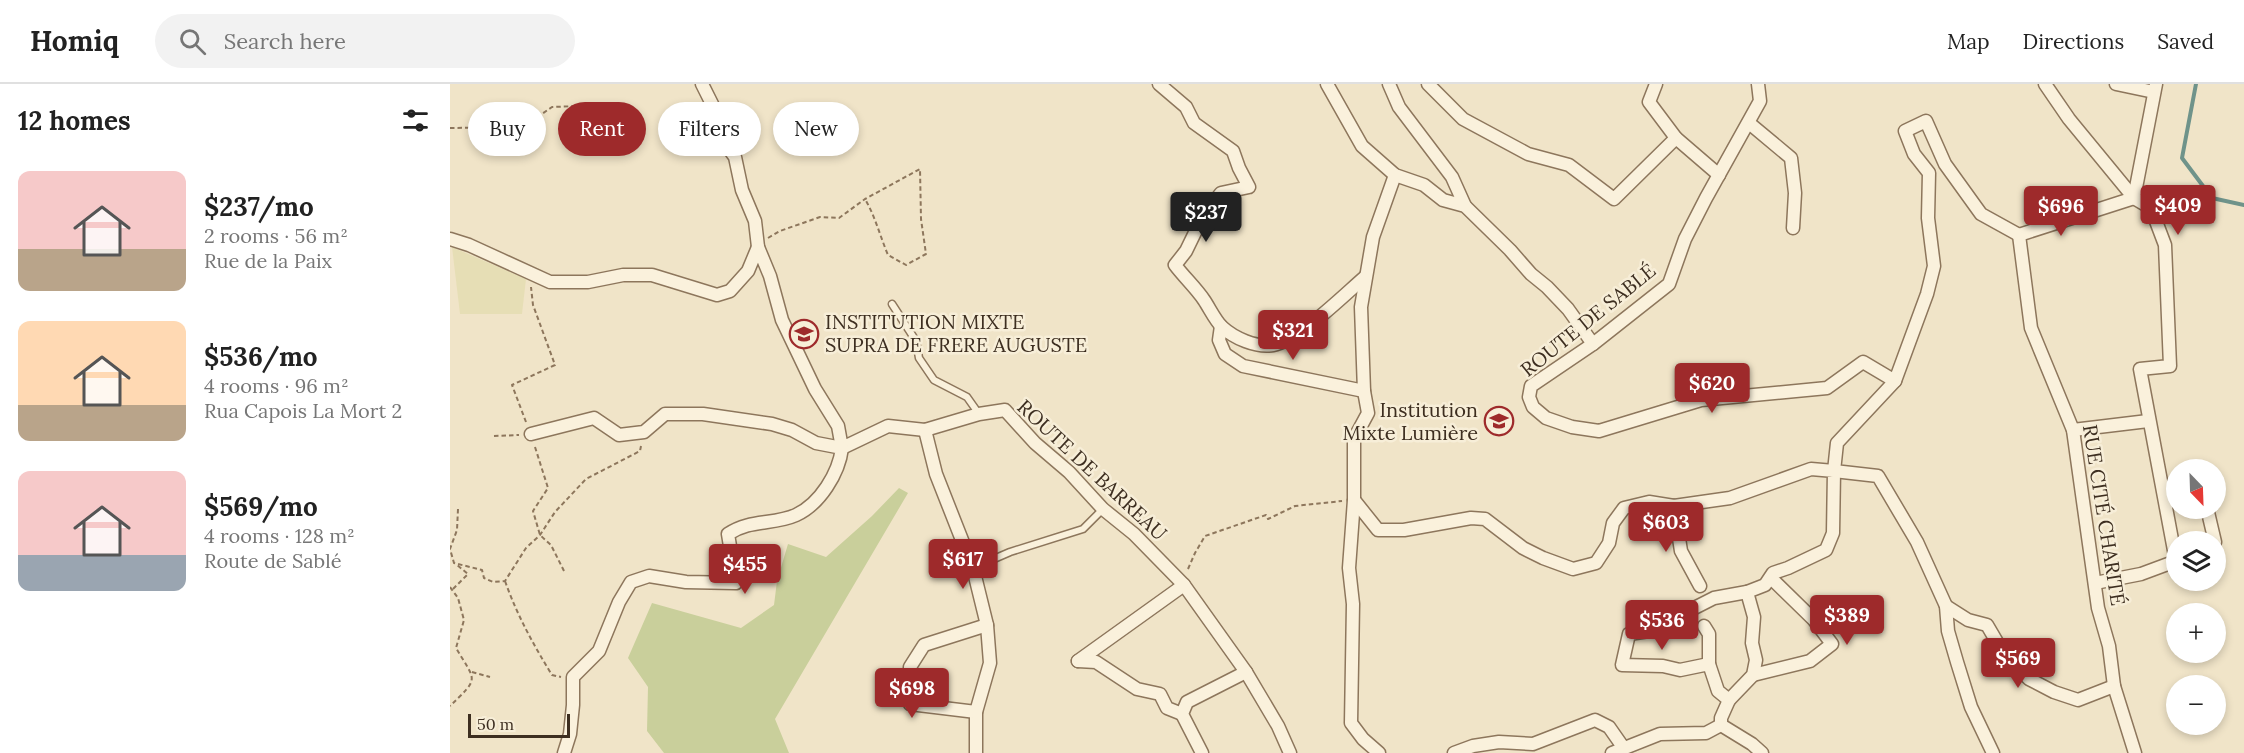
<!DOCTYPE html>
<meta charset="utf-8">
<style>
:root{--surface:#fff;--page:#f2f2f2;--text:#222;--muted:#767676;--line:#e0e0e0;--accent:#9e2a2b}
body{margin:0;font-family:Lora,serif;background:var(--page);color:var(--text);height:100vh;display:flex;flex-direction:column;font-size:22px;white-space:nowrap}
*{box-sizing:border-box;margin:0}
p{font-size:20px;color:var(--muted)}
.icon{flex:none;width:33px;height:33px;fill:none;stroke:currentColor;stroke-width:2;stroke-linecap:round;stroke-linejoin:round}
.map{position:relative;flex:1;overflow:hidden}
.details{display:flex;flex-direction:column;background:var(--surface);width:450px}
.details>*{flex:none}
.hud{position:absolute;left:18px;top:18px;width:570px;height:54px;display:flex;gap:12px}
.needle{width:39px;rotate:157deg}
.fabs{position:absolute;left:1716px;top:375px;display:grid;gap:12px}
.fabs a{display:grid;place-items:center;width:60px;height:60px;border-radius:50%;background:var(--surface);box-shadow:0 3px 9px #0003;font-size:30px}
.scale{position:absolute;left:18px;bottom:15px;width:102px;box-sizing:border-box;padding-left:6px;border:3px solid #3d2e20;border-top:0;font-size:16px;line-height:21px;white-space:nowrap;color:#3d2e20;-webkit-text-stroke:4px #f7eed8;paint-order:stroke}
.price{position:absolute;translate:-50% -51px;padding:0 14px;border-radius:6px;background:var(--accent);color:#fff;font-size:20px;line-height:39px;filter:drop-shadow(0 2px 3px #0008)}
.price::after{content:'';position:absolute;left:50%;top:36px;width:18px;height:14px;margin-left:-9px;background:inherit;clip-path:polygon(0 0,100% 0,50% 100%)}
.price.active{background:#222;color:#fff}
ul{padding:0;list-style:none}
li{display:flex;align-items:center;gap:18px;height:150px;padding:0 18px}
li span{display:grid;place-items:center;flex:none;width:168px;height:120px;border-radius:12px;color:#555}
li>.icon{margin-inline-start:auto}
span .icon{width:72px;height:72px;fill:#fffc;stroke-width:1}
li b{font-size:26px}
h2{display:flex;justify-content:space-between;align-items:center;height:72px;padding:0 18px;font-size:26px}
.pill{padding:0 21px;border-radius:27px;background:var(--surface);box-shadow:0 3px 9px #0003;font-size:21px;line-height:54px}
.pill.active{background:var(--accent);color:#fff}
header{display:flex;align-items:center;gap:36px;box-sizing:border-box;height:84px;padding:0 30px;background:var(--surface);border-bottom:2px solid var(--line)}
header strong{font-size:28px}
nav{display:flex;gap:33px;margin-inline-start:auto;font-size:21px}
.search{width:420px;height:54px;background:var(--page);display:flex;align-items:center;gap:15px;box-sizing:border-box;padding:0 21px;border-radius:33px;color:var(--muted);font-size:22px}
main{display:flex;flex:1;min-height:0}
.map>svg:first-child{display:block}
.farmland{fill:#e6deb5}
.green{fill:#c9cf9b}
.lines{fill:none;stroke-linecap:round;stroke-linejoin:round}
.stream{stroke:#6f938a;stroke-width:4}
.lane-casing{stroke:#8d765c;stroke-width:9}
.street-casing{stroke:#8d765c;stroke-width:15}
.path{stroke:#8d765c;stroke-width:2;stroke-dasharray:4.5 3;stroke-linecap:butt}
.lane{stroke:#faf1dc;stroke-width:6}
.street{stroke:#faf1dc;stroke-width:12}
.labels{text-anchor:middle;stroke-width:5;stroke-linejoin:round;paint-order:stroke}
.street-label{font-size:20px;fill:#3d2e20;stroke:#f7eed8}
.poi-label{font-size:20px;fill:#3d2e20;stroke:#f7eed8;text-anchor:start}
</style>
<header>
<strong>Homiq</strong>
<div class="search"><svg class="icon" aria-label="search" viewBox="0 0 24 24"><circle cx="10" cy="10" r="6"/><path d="M15 15l6 6"/></svg>Search here</div>
<nav><a>Map</a><a>Directions</a><a>Saved</a></nav>
</header>
<main>
<section class="details">
<h2>12 homes<svg class="icon" aria-label="filters" viewBox="0 0 24 24"><path d="M4 7h16M4 17h16"/><circle cx="9" cy="7" r="2"/><circle cx="15" cy="17" r="2"/></svg></h2>
<ul>
<li><span style="background:linear-gradient(#f6c9c9 65%,#b9a48a 0)"><svg class="icon" aria-label="home" viewBox="0 0 24 24"><path d="M3 11l9-7 9 7M6 9v11h12V9"/></svg></span><div><b>$237/mo</b><p>2 rooms · 56 m²</p><p>Rue de la Paix</p></div></li>
<li><span style="background:linear-gradient(#ffd9b3 70%,#b9a48a 0)"><svg class="icon" aria-label="home" viewBox="0 0 24 24"><path d="M3 11l9-7 9 7M6 9v11h12V9"/></svg></span><div><b>$536/mo</b><p>4 rooms · 96 m²</p><p>Rua Capois La Mort 2</p></div></li>
<li><span style="background:linear-gradient(#f6c9c9 70%,#9aa5b1 0)"><svg class="icon" aria-label="home" viewBox="0 0 24 24"><path d="M3 11l9-7 9 7M6 9v11h12V9"/></svg></span><div><b>$569/mo</b><p>4 rooms · 128 m²</p><p>Route de Sablé</p></div></li>
</ul>
</section>
<div class="map">
<svg width="1794" height="669" viewBox="0 0 1794 669">
<rect width="100%" height="100%" fill="#f0e4c8"/>
<path class="farmland" d="M2 163 76 195 72 230H10Z"/>
<path class="green" d="M449 404 458 409 325 635 339 669H214L197 647 198 603 178 574 202 519 291 544 324 521 327 497 338 460 376 473 422 432Z"/>
<g class="lines">
<path class="stream" d="M1746 0 1732 74 1762 114 1794 121"/>
<g class="lane-casing">
<g id="lane">
<path d="M442 220 466 257 469 274 484 296 517 313 529 330"/>
<path d="M523 484 560 468 633 445 653 425"/>
</g>
</g>
<g class="street-casing">
<g id="street">
<path d="M252 0 266 28 268 50 285 73 292 106 305 137 308 163 320 192 332 236 365 305 388 342 392 364 438 342 475 346 529 330 555 326 585 359 619 388 653 425 684 450 734 501 796 588 828 642 840 669"/>
<path d="M709 0 736 23 744 39 783 67 789 84 799 103 771 109 753 132 736 167 725 181C734 193 746 204 754 216 760 225 765 236 772 243 784 254 806 264 823 261 848 257 894 211 915 193"/>
<path d="M877 0 912 62 945 91 974 101 993 116 1015 122 1060 166 1081 190 1097 203 1118 225 1143 260"/>
<path d="M939 0 949 23 1002 93 1015 122"/>
<path d="M978 0 1013 35 1078 70 1119 81 1164 115 1226 54"/>
<path d="M1206 0 1199 18 1226 54 1269 91"/>
<path d="M1308 0 1310 17 1256 114 1235 155 1219 200 1143 260 1081 302 1079 313 1083 323 1096 334 1122 343 1149 347 1251 316 1377 304 1413 278 1445 297 1387 359 1384 387 1428 392 1467 458 1496 522 1498 547 1507 578 1521 623 1543 669"/>
<path d="M1595 0 1619 35 1684 114 1701 124 1715 161 1720 282 1690 285 1726 477"/>
<path d="M1666 0 1704 8"/>
<path d="M1299 39 1341 74 1345 109 1343 144"/>
<path d="M0 155 19 161 100 198H138L173 191H202L267 211 280 207 298 187 308 163"/>
<path d="M771 242 769 256 775 270 793 282 914 307"/>
<path d="M1445 297 1477 210 1484 182 1478 134 1479 89 1464 70 1455 47 1476 37 1495 80 1531 130 1569 151"/>
<path d="M475 346 486 390 523 484 537 541 540 579 526 628V669"/>
<path d="M1623 346 1698 337"/>
<path d="M81 350 144 334 169 351 194 348 215 330H253L322 340 342 346 366 359 392 364C389 389 370 420 346 431 324 441 300 435 278 450L286 499 236 498 199 492 181 498 169 518 149 567 123 593V621L120 650 114 669"/>
<path d="M904 416 928 446H954L1021 434 1035 435 1073 464 1093 474 1123 485 1146 479 1159 459 1163 439 1174 424 1199 418 1224 422 1280 414 1361 385 1384 387 1383 449 1376 466 1338 484 1323 489 1315 501 1297 508 1304 533 1302 559 1306 576 1303 591 1279 616"/>
<path d="M1224 422 1231 467 1250 502"/>
<path d="M1757 424 1765 458"/>
<path d="M1645 499 1691 490 1726 477"/>
<path d="M1496 522 1518 536 1537 541 1554 570 1579 595 1604 608 1628 616 1664 602"/>
<path d="M1254 542 1259 550V580"/>
<path d="M628 577 734 501"/>
<path d="M628 577 646 578 687 605 710 610 717 624 732 630"/>
<path d="M1303 591 1360 577 1382 560 1364 536 1321 494"/>
<path d="M526 628 460 620V583L474 561 537 541"/>
<path d="M1271 641V634L1279 616 1268 607 1259 580 1230 586 1213 582 1172 581 1179 550 1199 547 1264 514 1297 508"/>
<path d="M1271 641 1302 660 1312 669"/>
<path d="M752 669 732 630 737 618 796 588"/>
<path d="M929 669 913 655 901 639 903 520 899 484 904 416V355L918 329 914 307 911 223 923 153 945 91"/>
<path d="M1004 669 1023 662 1049 658 1083 660 1145 636 1159 643 1173 663"/>
<path d="M1162 669 1210 650 1256 649 1271 641"/>
<path d="M1685 669 1664 602 1659 562 1648 524 1623 346 1581 244 1569 151 1684 114 1706 0"/>
</g>
</g>
<g class="path">
<path d="M0 44 73 43 102 23 128 22"/>
<path d="M318 154 330 147 370 133 389 134 415 115 470 85 471 135 476 170 456 181 438 171C430 152 425 132 415 115"/>
<path d="M76 338 62 301 105 281 83 221 81 203"/>
<path d="M44 352 69 351"/>
<path d="M85 363 98 404 83 427 90 451 101 461 114 487"/>
<path d="M8 425 7 446 0 465 4 479 32 486 34 494 43 498 55 497 76 464 90 451 105 428 136 395 190 367 191 362"/>
<path d="M738 485 745 469 755 452 816 431 818 435 845 422 892 417"/>
<path d="M55 497C67 531 83 560 102 591L111 593"/>
<path d="M0 503 8 514 14 536 6 564C26 598 30 593 0 622"/>
<path d="M3 505 18 490 7 481"/>
<path d="M22 588 40 593"/>
</g>
<use href="#lane" class="lane"/>
<use href="#street" class="street"/>
</g>
<defs>
<g id="school-ring" transform="scale(1.5)"><circle r="9.5" fill="#f7eed8" stroke="#9e2a2b" stroke-width="1.5"/><path d="M0-5L7-2L0 1L-7-2ZM-4 1L0 2.5L4 1V4Q0 6-4 4Z" fill="#9e2a2b"/></g>
</defs>
<g fill-rule="evenodd">
<use href="#school-ring" x="354" y="250"/>
<use href="#school-ring" x="1049" y="337"/>
</g>
<g class="labels">
<g class="street-label">
<text transform="translate(1138 236) rotate(-39)" y="7">ROUTE DE SABLÉ</text>
<text transform="translate(642 386) rotate(43)" y="7">ROUTE DE BARREAU</text>
<text transform="translate(1654 431) rotate(81)" y="7">RUE CITÉ CHARITÉ</text>
</g>
<g class="poi-label">
<text x="375" y="245">INSTITUTION MIXTE<tspan x="375" dy="23">SUPRA DE FRERE AUGUSTE</tspan></text>
<text x="1028" y="333" text-anchor="end">Institution<tspan x="1028" dy="23">Mixte Lumière</tspan></text>
</g>
</g>
</svg>
<div class="fabs">
<a><svg class="needle" viewBox="-14 -14 28 28"><path d="M0-13l5 13h-10z" fill="#e53935"/><path d="M0 13l5-13h-10z" fill="#767676"/></svg></a>
<a><svg class="icon" aria-label="layers" viewBox="0 0 24 24"><path d="M12 4l9 5-9 5-9-5zM3 14l9 5 9-5"/></svg></a>
<a>+</a>
<a>−</a>
</div>
<div class="scale">50 m</div>
<b class="price" style="left:1728px;top:152px">$409</b>
<b class="price" style="left:1611px;top:153px">$696</b>
<b class="price active" style="left:756px;top:159px">$237</b>
<b class="price" style="left:843px;top:277px">$321</b>
<b class="price" style="left:1262px;top:330px">$620</b>
<b class="price" style="left:1216px;top:469px">$603</b>
<b class="price" style="left:513px;top:506px">$617</b>
<b class="price" style="left:295px;top:511px">$455</b>
<b class="price" style="left:1397px;top:562px">$389</b>
<b class="price" style="left:1212px;top:567px">$536</b>
<b class="price" style="left:1568px;top:605px">$569</b>
<b class="price" style="left:462px;top:635px">$698</b>
<div class="hud">
<a class="pill">Buy</a>
<a class="pill active">Rent</a>
<a class="pill">Filters</a>
<a class="pill">New</a>
</div>
</div>
</main>
